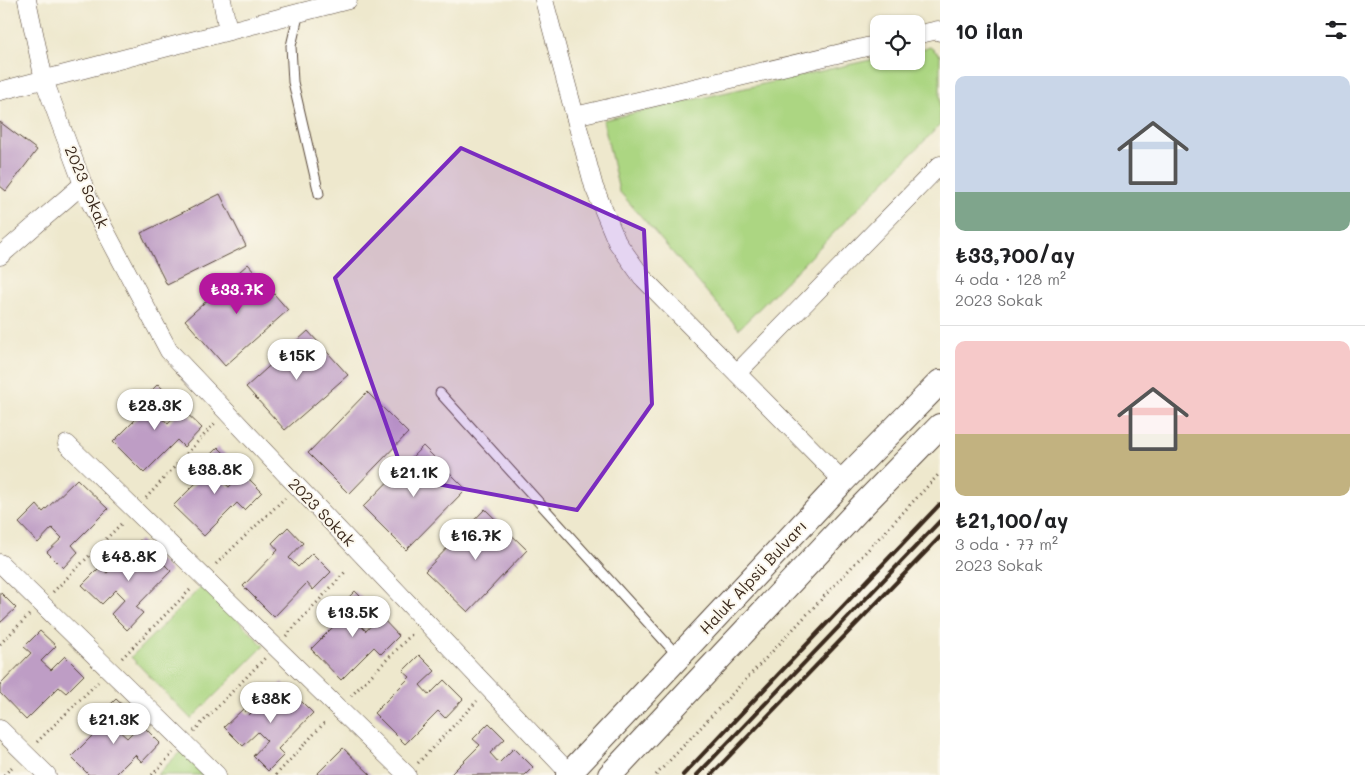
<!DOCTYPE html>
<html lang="tr">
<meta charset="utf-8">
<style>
:root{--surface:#fff;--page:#f6f6f6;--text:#202124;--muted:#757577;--line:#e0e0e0;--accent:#b5179e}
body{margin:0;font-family:Mali,sans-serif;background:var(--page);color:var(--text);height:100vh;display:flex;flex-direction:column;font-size:19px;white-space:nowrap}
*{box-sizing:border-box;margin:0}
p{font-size:16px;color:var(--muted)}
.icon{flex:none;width:28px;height:28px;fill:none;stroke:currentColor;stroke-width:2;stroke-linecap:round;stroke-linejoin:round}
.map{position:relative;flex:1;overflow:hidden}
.drawer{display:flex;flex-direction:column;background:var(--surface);width:425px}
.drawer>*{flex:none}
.fabs{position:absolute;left:870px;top:15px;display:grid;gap:10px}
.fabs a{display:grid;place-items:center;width:55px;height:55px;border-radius:10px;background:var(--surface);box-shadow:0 1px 4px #0004;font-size:25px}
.price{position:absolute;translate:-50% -42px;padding:0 11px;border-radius:18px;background:#fff;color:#222;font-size:16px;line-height:32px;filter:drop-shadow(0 1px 2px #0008)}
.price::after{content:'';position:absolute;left:50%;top:30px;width:15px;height:11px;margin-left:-8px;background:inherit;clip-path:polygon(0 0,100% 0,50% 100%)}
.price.on{background:var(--accent);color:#fff}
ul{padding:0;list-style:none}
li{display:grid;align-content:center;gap:10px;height:265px;padding:0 15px}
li+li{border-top:1px solid var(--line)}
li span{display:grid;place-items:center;height:155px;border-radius:10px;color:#555}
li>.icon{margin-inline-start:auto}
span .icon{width:90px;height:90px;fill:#fffc;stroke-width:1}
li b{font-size:21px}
h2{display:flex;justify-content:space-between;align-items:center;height:60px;padding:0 15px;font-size:21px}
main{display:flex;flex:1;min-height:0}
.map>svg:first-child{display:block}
.green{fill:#acd682;stroke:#748050}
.building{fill:#be9dc5}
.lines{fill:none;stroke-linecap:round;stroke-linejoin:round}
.lane-casing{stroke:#564638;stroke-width:11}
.street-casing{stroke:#564638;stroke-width:19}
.secondary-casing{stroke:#564638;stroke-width:26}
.path{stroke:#564638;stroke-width:3;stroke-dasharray:1 4;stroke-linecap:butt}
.lane{stroke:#fff;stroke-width:9}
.street{stroke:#fff;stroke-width:18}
.secondary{stroke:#fff;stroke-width:24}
.rail{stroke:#3b2a1e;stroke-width:4}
.marked{fill:#7b2cbf;fill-opacity:0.2;stroke:#7b2cbf;stroke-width:4;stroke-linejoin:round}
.labels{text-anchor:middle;stroke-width:4;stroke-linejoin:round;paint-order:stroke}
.street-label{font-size:16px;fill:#3b2a1e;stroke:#fbf7ec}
</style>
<main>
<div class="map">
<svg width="940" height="775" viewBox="0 0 940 775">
<rect width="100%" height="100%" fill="#fbf7ec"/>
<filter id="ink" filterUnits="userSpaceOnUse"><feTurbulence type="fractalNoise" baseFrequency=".02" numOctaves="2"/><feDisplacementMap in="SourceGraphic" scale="10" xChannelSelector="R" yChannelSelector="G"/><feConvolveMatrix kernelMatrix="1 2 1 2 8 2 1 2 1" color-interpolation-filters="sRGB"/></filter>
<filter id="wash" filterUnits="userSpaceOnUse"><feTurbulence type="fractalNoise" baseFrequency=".0096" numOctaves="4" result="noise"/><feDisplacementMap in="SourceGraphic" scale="20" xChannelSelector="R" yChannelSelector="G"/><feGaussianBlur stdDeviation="1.12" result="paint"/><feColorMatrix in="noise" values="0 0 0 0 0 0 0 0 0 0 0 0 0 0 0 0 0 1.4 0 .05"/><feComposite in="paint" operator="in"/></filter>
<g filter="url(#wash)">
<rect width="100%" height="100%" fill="#eee8cd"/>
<g class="green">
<path d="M930 47 940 55V125L739 329 619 191 603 120 879 58V61H916V50Z"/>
<path d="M203 585 264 646 191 719 131 657Z"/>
<path d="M182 750 207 775H157Z"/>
</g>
<g id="blocks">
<g class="building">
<path d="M0 122 37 150 6 191 0 186Z"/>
<path d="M220 194 246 246 167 285 141 233Z"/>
<path d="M248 264 288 310 225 366 185 320Z"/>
<path d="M308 331 348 375 285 430 246 387Z"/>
<path d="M158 384 173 400 159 414 168 424 182 409 202 428 184 447 177 440 144 473 113 442 149 406 142 400Z"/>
<path d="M367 392 408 433 349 494 308 453Z"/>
<path d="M423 446 466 489 406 550 363 507Z"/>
<path d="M218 447 234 463 219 478 229 487 243 473 262 492 244 510 237 503 204 536 173 506 209 470 202 463Z"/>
<path d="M77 479 108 509 72 545 78 552 63 568 47 552 62 538 52 528 38 543 19 523 37 505 43 512Z"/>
<path d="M485 509 527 550 468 612 425 571Z"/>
<path d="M288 527 303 543 289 558 298 567 312 553 331 572 313 590 307 583 274 617 243 586 278 550 272 543Z"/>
<path d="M140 540 171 571 136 607 143 613 127 630 111 614 125 599 116 590 102 604 82 585 100 567 107 573Z"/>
<path d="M355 591 371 607 356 621 366 631 380 616 399 636 381 654 374 647 341 680 311 649 346 614 339 607Z"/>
<path d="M0 592 16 608 0 623Z"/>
<path d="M40 631 56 646 41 661 51 670 65 656 84 675 66 693 59 687 26 720 0 693V685L31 653 24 647Z"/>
<path d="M419 655 435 671 420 685 429 695 444 680 463 699 445 718 438 711 405 744 374 713 410 677 403 671Z"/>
<path d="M282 682 313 713 278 749 284 755 268 771 253 756 267 741 258 732 243 746 224 727 243 709 249 715Z"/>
<path d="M116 699 132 714 117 729 127 738 141 724 160 743 142 762 135 755 115 775H89L71 757 107 721 100 715Z"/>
<path d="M489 723 505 739 490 753 499 763 514 748 533 767 525 775H450L480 745 473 739Z"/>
<path d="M343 748 371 775H316Z"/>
</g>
</g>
</g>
<g filter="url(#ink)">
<use href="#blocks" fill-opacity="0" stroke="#564638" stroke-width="1"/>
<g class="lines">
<g class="lane-casing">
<g id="lane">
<path d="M299 12 291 46 293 82 319 194"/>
<path d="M440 393 678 656"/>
</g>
</g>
<g class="street-casing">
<g id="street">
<path d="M27 0 44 80 88 198 169 351 571 775"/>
<path d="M222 0 228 31"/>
<path d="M544 0 594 187 617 242 642 277 843 481"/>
<path d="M916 35 938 30 940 32"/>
<path d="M0 91 348 0"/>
<path d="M575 116 879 44"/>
<path d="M0 256 83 184"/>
<path d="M737 373 940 165"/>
<path d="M67 444 407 775"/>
<path d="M0 563 217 775"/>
<path d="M0 729 47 775"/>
</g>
</g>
<g class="secondary-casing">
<g id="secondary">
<path d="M568 775 843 481 940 382"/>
<path d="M610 775 862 506 940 426"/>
</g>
</g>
<g class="path">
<path d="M146 498 215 423"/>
<path d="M216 564 285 498"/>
<path d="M53 592 123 522"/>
<path d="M286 636 347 570"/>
<path d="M0 644 29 615"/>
<path d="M122 658 192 588"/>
<path d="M351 696 413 633"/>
<path d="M194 731 265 658"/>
<path d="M37 742 98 682"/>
<path d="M418 763 477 701"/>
<path d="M4 775 13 766"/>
<path d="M152 775 173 753"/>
<path d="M276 775 327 720"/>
<path d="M656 775 940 473"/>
</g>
<use href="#lane" class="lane"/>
<use href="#street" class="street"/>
<use href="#secondary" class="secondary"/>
<g class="rail">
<path d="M683 775 940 504"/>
<path d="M697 775 940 521"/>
<path d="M711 775 940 537"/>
</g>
</g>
</g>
<path class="marked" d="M461 148 644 230 652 404 577 510 405 478 335 278Z"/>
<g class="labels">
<g class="street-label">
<text transform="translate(87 187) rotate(67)" y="6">2023 Sokak</text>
<text transform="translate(322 512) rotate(46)" y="6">2023 Sokak</text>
<text transform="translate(753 577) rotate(-47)" y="6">Haluk Alpsü Bulvarı</text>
</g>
</g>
</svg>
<div class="fabs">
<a><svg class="icon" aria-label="locate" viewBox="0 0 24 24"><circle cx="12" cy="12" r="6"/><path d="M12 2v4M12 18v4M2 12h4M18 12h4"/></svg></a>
</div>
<b class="price on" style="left:237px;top:315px">₺33.7K</b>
<b class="price" style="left:297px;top:381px">₺15K</b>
<b class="price" style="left:155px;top:431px">₺28.3K</b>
<b class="price" style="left:215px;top:495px">₺38.8K</b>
<b class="price" style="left:414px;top:498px">₺21.1K</b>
<b class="price" style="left:476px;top:561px">₺16.7K</b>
<b class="price" style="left:129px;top:582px">₺48.8K</b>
<b class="price" style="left:353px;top:638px">₺13.5K</b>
<b class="price" style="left:271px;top:724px">₺38K</b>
<b class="price" style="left:114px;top:745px">₺21.3K</b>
</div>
<section class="drawer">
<h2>10 ilan<svg class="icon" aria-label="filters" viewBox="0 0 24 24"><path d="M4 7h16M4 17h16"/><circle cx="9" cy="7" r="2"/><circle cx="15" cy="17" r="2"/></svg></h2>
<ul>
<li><span style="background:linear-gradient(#c9d6e8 75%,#7fa58c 0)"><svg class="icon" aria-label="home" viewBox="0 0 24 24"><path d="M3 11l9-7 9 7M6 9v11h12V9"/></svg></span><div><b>₺33,700/ay</b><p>4 oda · 128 m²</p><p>2023 Sokak</p></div></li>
<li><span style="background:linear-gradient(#f6c9c9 60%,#c2b280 0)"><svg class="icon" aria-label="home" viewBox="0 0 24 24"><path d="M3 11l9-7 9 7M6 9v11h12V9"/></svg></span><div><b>₺21,100/ay</b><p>3 oda · 77 m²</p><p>2023 Sokak</p></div></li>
</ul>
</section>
</main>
